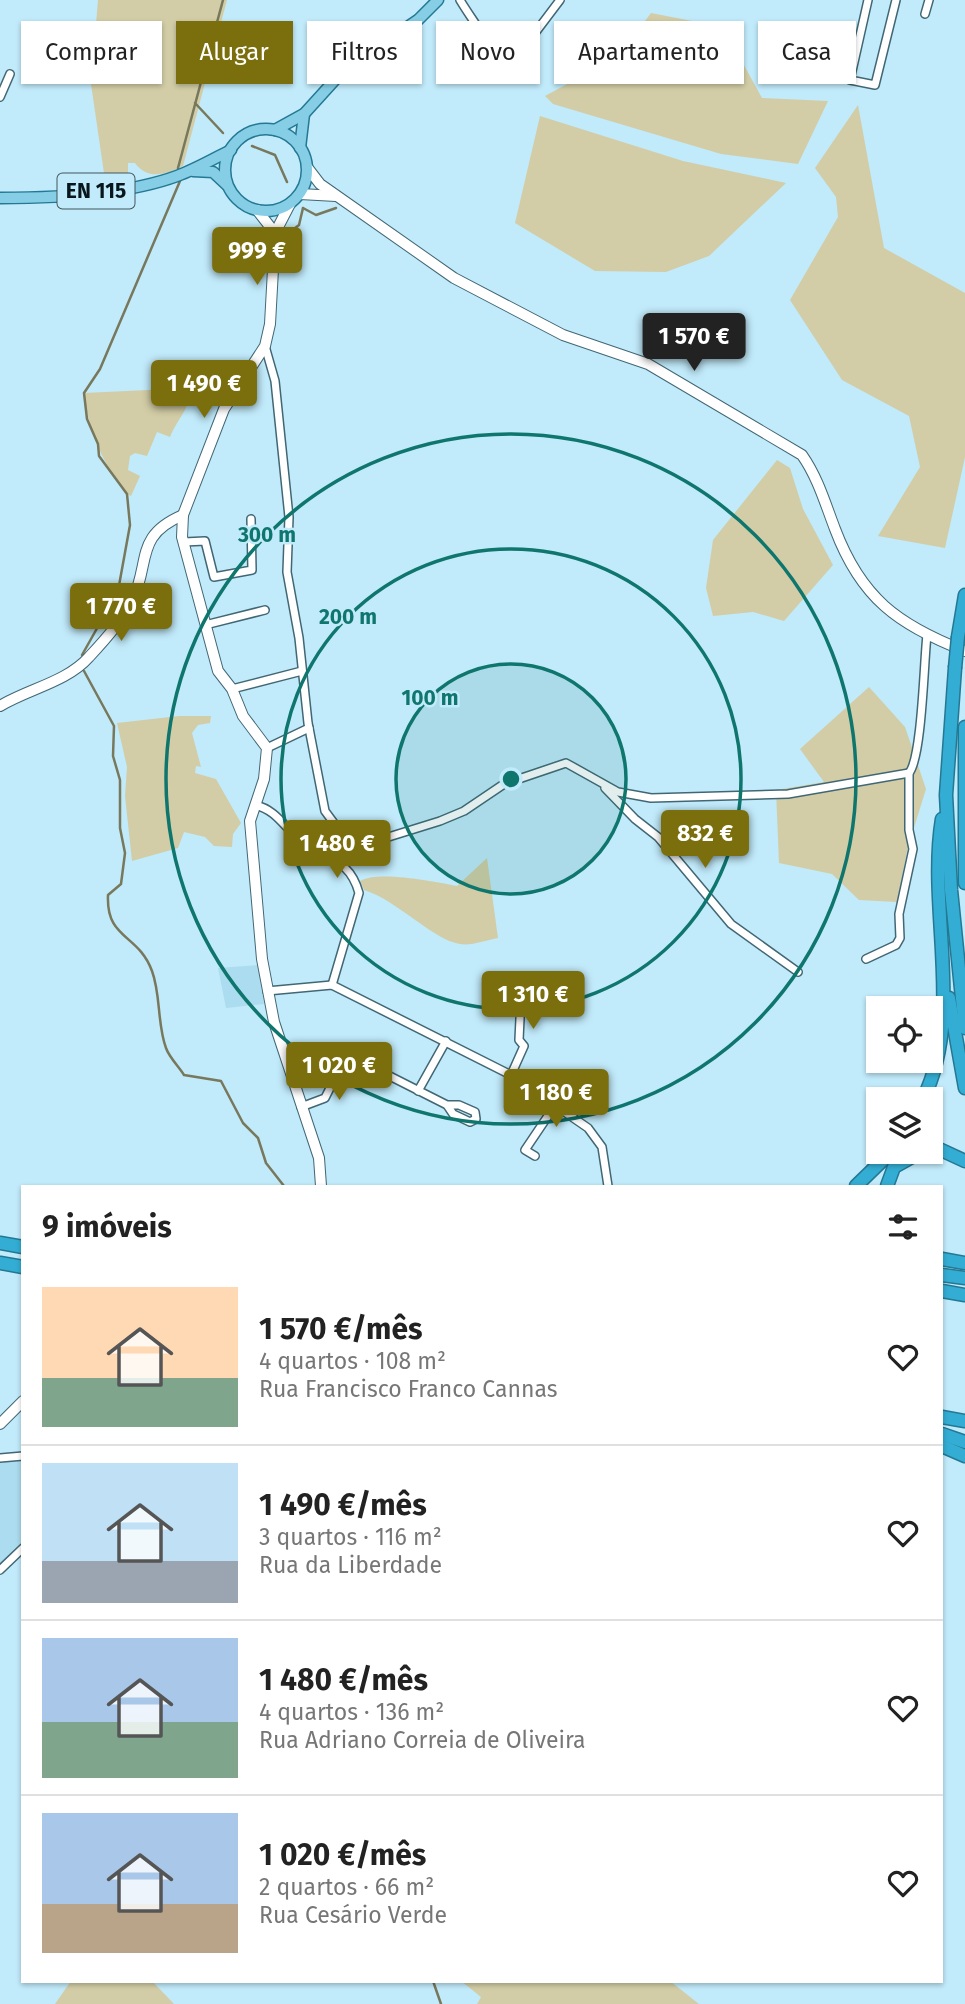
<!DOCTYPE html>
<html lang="pt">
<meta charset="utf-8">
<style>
:root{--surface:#fff;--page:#f2f2f2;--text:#222;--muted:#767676;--line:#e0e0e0;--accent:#7b6f0d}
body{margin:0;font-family:"Fira Sans",sans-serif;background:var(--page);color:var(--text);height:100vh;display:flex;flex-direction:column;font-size:26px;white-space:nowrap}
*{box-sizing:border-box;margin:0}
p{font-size:23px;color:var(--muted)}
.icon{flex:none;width:38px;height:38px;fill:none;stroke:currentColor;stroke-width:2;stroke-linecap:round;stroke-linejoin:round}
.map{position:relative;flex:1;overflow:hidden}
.sheet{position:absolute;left:21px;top:1185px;width:922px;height:798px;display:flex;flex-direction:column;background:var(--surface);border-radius:0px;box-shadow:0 2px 5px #0004}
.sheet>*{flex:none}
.guide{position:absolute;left:21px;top:21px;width:924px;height:63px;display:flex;gap:14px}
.buttons{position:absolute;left:866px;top:996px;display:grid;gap:14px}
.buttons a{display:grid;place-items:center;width:77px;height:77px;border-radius:0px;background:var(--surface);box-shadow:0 2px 5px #0004;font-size:35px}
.price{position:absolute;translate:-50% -60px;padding:0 16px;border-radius:7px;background:var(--accent);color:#fff;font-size:23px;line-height:46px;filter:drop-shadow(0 2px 4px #0008)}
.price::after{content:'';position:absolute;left:50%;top:42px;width:21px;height:16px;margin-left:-10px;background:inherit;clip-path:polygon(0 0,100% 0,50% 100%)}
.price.selected{background:#222;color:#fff}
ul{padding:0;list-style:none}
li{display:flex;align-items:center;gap:21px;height:175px;padding:0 21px}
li+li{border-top:2px solid var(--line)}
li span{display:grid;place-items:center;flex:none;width:196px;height:140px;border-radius:0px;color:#555}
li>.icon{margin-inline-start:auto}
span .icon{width:84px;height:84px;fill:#fffc;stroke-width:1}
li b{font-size:30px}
h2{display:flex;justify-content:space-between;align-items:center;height:84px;padding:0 21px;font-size:30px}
.pill{padding:0 24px;border-radius:0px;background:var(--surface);box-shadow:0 2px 5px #0004;font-size:24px;line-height:63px}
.pill.selected{background:var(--accent);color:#fff}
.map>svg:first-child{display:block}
.built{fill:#acdcef}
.green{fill:#d2cda6}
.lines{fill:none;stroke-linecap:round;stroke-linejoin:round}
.stream{stroke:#77785c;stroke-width:2.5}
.street-casing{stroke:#426774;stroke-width:10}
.secondary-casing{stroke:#426774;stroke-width:12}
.primary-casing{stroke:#247893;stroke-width:13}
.highway-casing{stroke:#247893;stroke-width:15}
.street{stroke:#fff;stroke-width:7}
.secondary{stroke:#fff;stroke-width:10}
.primary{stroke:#85cee5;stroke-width:10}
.highway{stroke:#33add3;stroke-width:12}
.highway-bridge-casing{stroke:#247893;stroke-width:15;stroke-linecap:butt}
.highway-bridge{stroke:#33add3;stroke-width:12}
.ring{fill:none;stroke:#0f766e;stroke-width:3.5}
.labels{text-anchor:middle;stroke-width:5;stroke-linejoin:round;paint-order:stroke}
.shield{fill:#c1eafa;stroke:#40565f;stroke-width:2}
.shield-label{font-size:21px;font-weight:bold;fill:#08171c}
.centre{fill:#0f766e;stroke:#c1eafa;stroke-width:3.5}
.ring-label{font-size:21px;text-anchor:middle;font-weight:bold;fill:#0f766e;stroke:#c1eafa;stroke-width:5;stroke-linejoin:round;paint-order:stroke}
</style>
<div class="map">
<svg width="965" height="2004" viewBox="0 0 965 2004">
<rect width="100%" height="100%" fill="#c1eafa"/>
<g class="built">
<path d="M258 965 264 1004 226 1008 218 968Z"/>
<path d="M23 1460V1548L0 1570V1462Z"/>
</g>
<g class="green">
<path d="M98 0H227L183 166C167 174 148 181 135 163H128V177L105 180 91 84Z"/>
<path d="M651 13 723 27 762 98 828 101 798 164 721 154 553 104 545 96 569 83 608 70Z"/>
<path d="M858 105 884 248 965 293V457L945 548 878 536 920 467 909 416 842 380 790 300 838 217 836 197 815 168Z"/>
<path d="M540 116 683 161 786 183 709 256 666 272 595 271 515 223Z"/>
<path d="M191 388C189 411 179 416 170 437L157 432 147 456 135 453 130 456 128 470 140 476 131 496 127 494C102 462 89 433 84 393Z"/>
<path d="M777 460 790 468 803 509 833 565 784 621 753 612 713 616 706 588 713 540Z"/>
<path d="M869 687 905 727 926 789 908 847 897 902 859 900 832 874 779 863 776 790 824 782 800 749Z"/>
<path d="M179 716H211L210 723 198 725 192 733 201 767 196 766 195 773 216 779 241 823 233 834 232 847 214 846 205 837 184 832 178 848 132 861 125 796 127 767 117 723Z"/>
<path d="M487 858 498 938C487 940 471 946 460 944 433 940 397 900 364 890L360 881C378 870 436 882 457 886Z"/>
<path d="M71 1981H152L174 2004H55Z"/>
<path d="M461 1981H670L699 2004H477L481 1997Z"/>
</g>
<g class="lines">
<g class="stream">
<path d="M195 103 223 133"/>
<path d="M252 146 275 155 287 182"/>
<path d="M178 168 223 0"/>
<path d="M303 208 316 215 336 208"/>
<path d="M285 236 299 225 303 208"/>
<path d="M82 655 118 591 130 525 127 494 99 456 98 444 87 419 84 393 100 369 180 181"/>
<path d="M84 671 114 726 113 756 120 780V828L125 853 121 884 108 895C106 940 138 933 152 971 161 995 157 1024 166 1048 169 1057 179 1067 184 1075L221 1081 243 1123 258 1138 266 1163 284 1186"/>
<path d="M433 1981 441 2004"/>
</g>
<g class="street-casing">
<g id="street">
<path d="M460 0C473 22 490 41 496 65"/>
<path d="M868 0 850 80 875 85 896 0"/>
<path d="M925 14 929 0"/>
<path d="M529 41 560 0"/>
<path d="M0 97 10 74"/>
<path d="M265 346 275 381 289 517 287 572 299 638 308 723 325 811 342 834 382 839 440 821 464 811 504 784 566 763 618 792 651 798 788 794 909 773"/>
<path d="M184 542 205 541 214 577 252 570 251 519"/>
<path d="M205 625 265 610"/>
<path d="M232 689 302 671"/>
<path d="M267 748 309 728"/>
<path d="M605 788 635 819 658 837 731 924 798 972"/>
<path d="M255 805C278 810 286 831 305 844 329 860 350 860 359 893L332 985"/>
<path d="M866 959 896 945 900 938 899 914 913 849 909 830V773C922 758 924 660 927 635"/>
<path d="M267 991 332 985 511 1075 588 1128 602 1147 608 1186"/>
<path d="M333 1054 344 1060 354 1058 447 1105 453 1114 470 1122 476 1119 475 1112 459 1105H447"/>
<path d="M511 1075 524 1046 519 1040 522 976"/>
<path d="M418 1091 446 1041"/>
<path d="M301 1107 325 1098 344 1060"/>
<path d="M535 1156 525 1150 556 1104"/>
<path d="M0 1458 23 1456"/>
<path d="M0 1570 23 1548"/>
</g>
</g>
<g class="secondary-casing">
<g id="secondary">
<path d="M307 167 320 184 454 278 563 335 648 364 802 455C818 478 825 503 835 529 861 598 898 625 965 651"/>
<path d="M300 194 336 196"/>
<path d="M290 204 275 233 270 324 265 346 224 409 183 515 182 537 218 671 232 689 243 716 267 748 264 779 250 821 262 959 274 1022 319 1158 321 1186"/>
<path d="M257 210 275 233"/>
<path d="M0 706C28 689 67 682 89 657 104 641 122 621 132 602 151 561 134 536 183 515"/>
<path d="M0 1424 23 1401"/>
</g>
</g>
<g class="primary-casing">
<g id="primary">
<circle cx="266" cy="170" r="41"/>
<path d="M275 130 304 114 343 71 418 20 438 0"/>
<path d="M300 148 304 114"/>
<path d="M193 171 213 172 227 185"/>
<path d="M0 198C53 198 128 194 177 176 196 169 213 159 231 150"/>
</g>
</g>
<g class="highway-casing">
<g id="highway">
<path d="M958 637 965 595"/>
<path d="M955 668 946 795 951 890 965 1028"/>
<path d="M965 727V883"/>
<path d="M949 998 965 1088"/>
<path d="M923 1099C965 1014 927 910 942 819"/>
<path d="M931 1150 939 1149 965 1161"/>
<path d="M856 1186 891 1152"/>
<path d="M887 1186 894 1167 921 1152"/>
<path d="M0 1243 23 1247"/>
<path d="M942 1259 965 1263"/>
<path d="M0 1263 23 1267"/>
<path d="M942 1275 965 1278"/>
<path d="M942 1291 965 1295"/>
<path d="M942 1417 965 1421"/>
<path d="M942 1434 965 1442"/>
<path d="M942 1446 965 1456"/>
</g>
</g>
<use href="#street" class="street"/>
<use href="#secondary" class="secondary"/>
<use href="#primary" class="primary"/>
<use href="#highway" class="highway"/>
<g class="highway-bridge-casing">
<path id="highway-bridge" d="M955 668 958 637"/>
</g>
<use href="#highway-bridge" class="highway-bridge"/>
</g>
<circle cx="511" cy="779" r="115" fill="#0f766e" fill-opacity=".12"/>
<g class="ring">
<circle cx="511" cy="779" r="115"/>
<circle cx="511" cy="779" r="230"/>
<circle cx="511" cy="779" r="345"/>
</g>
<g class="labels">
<rect class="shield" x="57.5" y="173.5" width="77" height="35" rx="5"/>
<g class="shield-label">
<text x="96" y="198">EN 115</text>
</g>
</g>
<circle cx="511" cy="779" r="10" class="centre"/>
<g class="ring-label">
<text x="267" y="542">300 m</text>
<text x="348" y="624">200 m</text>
<text x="430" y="705">100 m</text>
</g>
</svg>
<div class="buttons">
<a><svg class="icon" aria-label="locate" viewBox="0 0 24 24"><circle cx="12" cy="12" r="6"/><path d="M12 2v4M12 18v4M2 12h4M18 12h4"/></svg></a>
<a><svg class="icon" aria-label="layers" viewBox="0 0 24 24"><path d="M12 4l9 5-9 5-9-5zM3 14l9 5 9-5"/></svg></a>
</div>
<b class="price" style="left:257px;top:287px">999 €</b>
<b class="price selected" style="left:694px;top:373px">1 570 €</b>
<b class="price" style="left:204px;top:420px">1 490 €</b>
<b class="price" style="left:121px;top:643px">1 770 €</b>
<b class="price" style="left:705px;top:870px">832 €</b>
<b class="price" style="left:337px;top:880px">1 480 €</b>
<b class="price" style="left:533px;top:1031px">1 310 €</b>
<b class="price" style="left:339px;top:1102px">1 020 €</b>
<b class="price" style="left:556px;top:1129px">1 180 €</b>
<div class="guide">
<a class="pill">Comprar</a>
<a class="pill selected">Alugar</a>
<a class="pill">Filtros</a>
<a class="pill">Novo</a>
<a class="pill">Apartamento</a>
<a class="pill">Casa</a>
</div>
<section class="sheet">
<h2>9 imóveis<svg class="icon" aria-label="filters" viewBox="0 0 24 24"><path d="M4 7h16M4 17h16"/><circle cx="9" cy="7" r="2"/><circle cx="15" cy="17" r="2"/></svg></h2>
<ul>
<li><span style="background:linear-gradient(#ffd9b3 65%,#7fa58c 0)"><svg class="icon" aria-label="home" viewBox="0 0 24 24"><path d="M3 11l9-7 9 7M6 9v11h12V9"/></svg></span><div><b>1 570 €/mês</b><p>4 quartos · 108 m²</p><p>Rua Francisco Franco Cannas</p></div><svg class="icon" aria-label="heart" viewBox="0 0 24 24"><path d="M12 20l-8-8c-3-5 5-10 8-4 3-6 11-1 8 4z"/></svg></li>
<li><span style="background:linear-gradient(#bfe0f5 70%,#9aa5b1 0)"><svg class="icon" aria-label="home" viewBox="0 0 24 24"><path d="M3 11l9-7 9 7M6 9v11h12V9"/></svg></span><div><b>1 490 €/mês</b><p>3 quartos · 116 m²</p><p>Rua da Liberdade</p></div><svg class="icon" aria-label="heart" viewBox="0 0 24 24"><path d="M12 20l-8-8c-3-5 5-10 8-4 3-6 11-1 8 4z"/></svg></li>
<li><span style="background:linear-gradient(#a9c7e8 60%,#7fa58c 0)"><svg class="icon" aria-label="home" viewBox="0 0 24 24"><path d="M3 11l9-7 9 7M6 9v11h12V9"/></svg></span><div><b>1 480 €/mês</b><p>4 quartos · 136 m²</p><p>Rua Adriano Correia de Oliveira</p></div><svg class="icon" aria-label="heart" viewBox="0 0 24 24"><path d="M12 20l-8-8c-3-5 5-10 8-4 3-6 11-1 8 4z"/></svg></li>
<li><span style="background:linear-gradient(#a9c7e8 65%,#b9a48a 0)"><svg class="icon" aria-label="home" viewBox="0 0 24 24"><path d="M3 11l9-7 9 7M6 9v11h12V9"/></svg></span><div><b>1 020 €/mês</b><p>2 quartos · 66 m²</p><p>Rua Cesário Verde</p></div><svg class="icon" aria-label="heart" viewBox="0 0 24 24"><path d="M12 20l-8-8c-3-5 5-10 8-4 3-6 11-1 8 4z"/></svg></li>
</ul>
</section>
</div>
